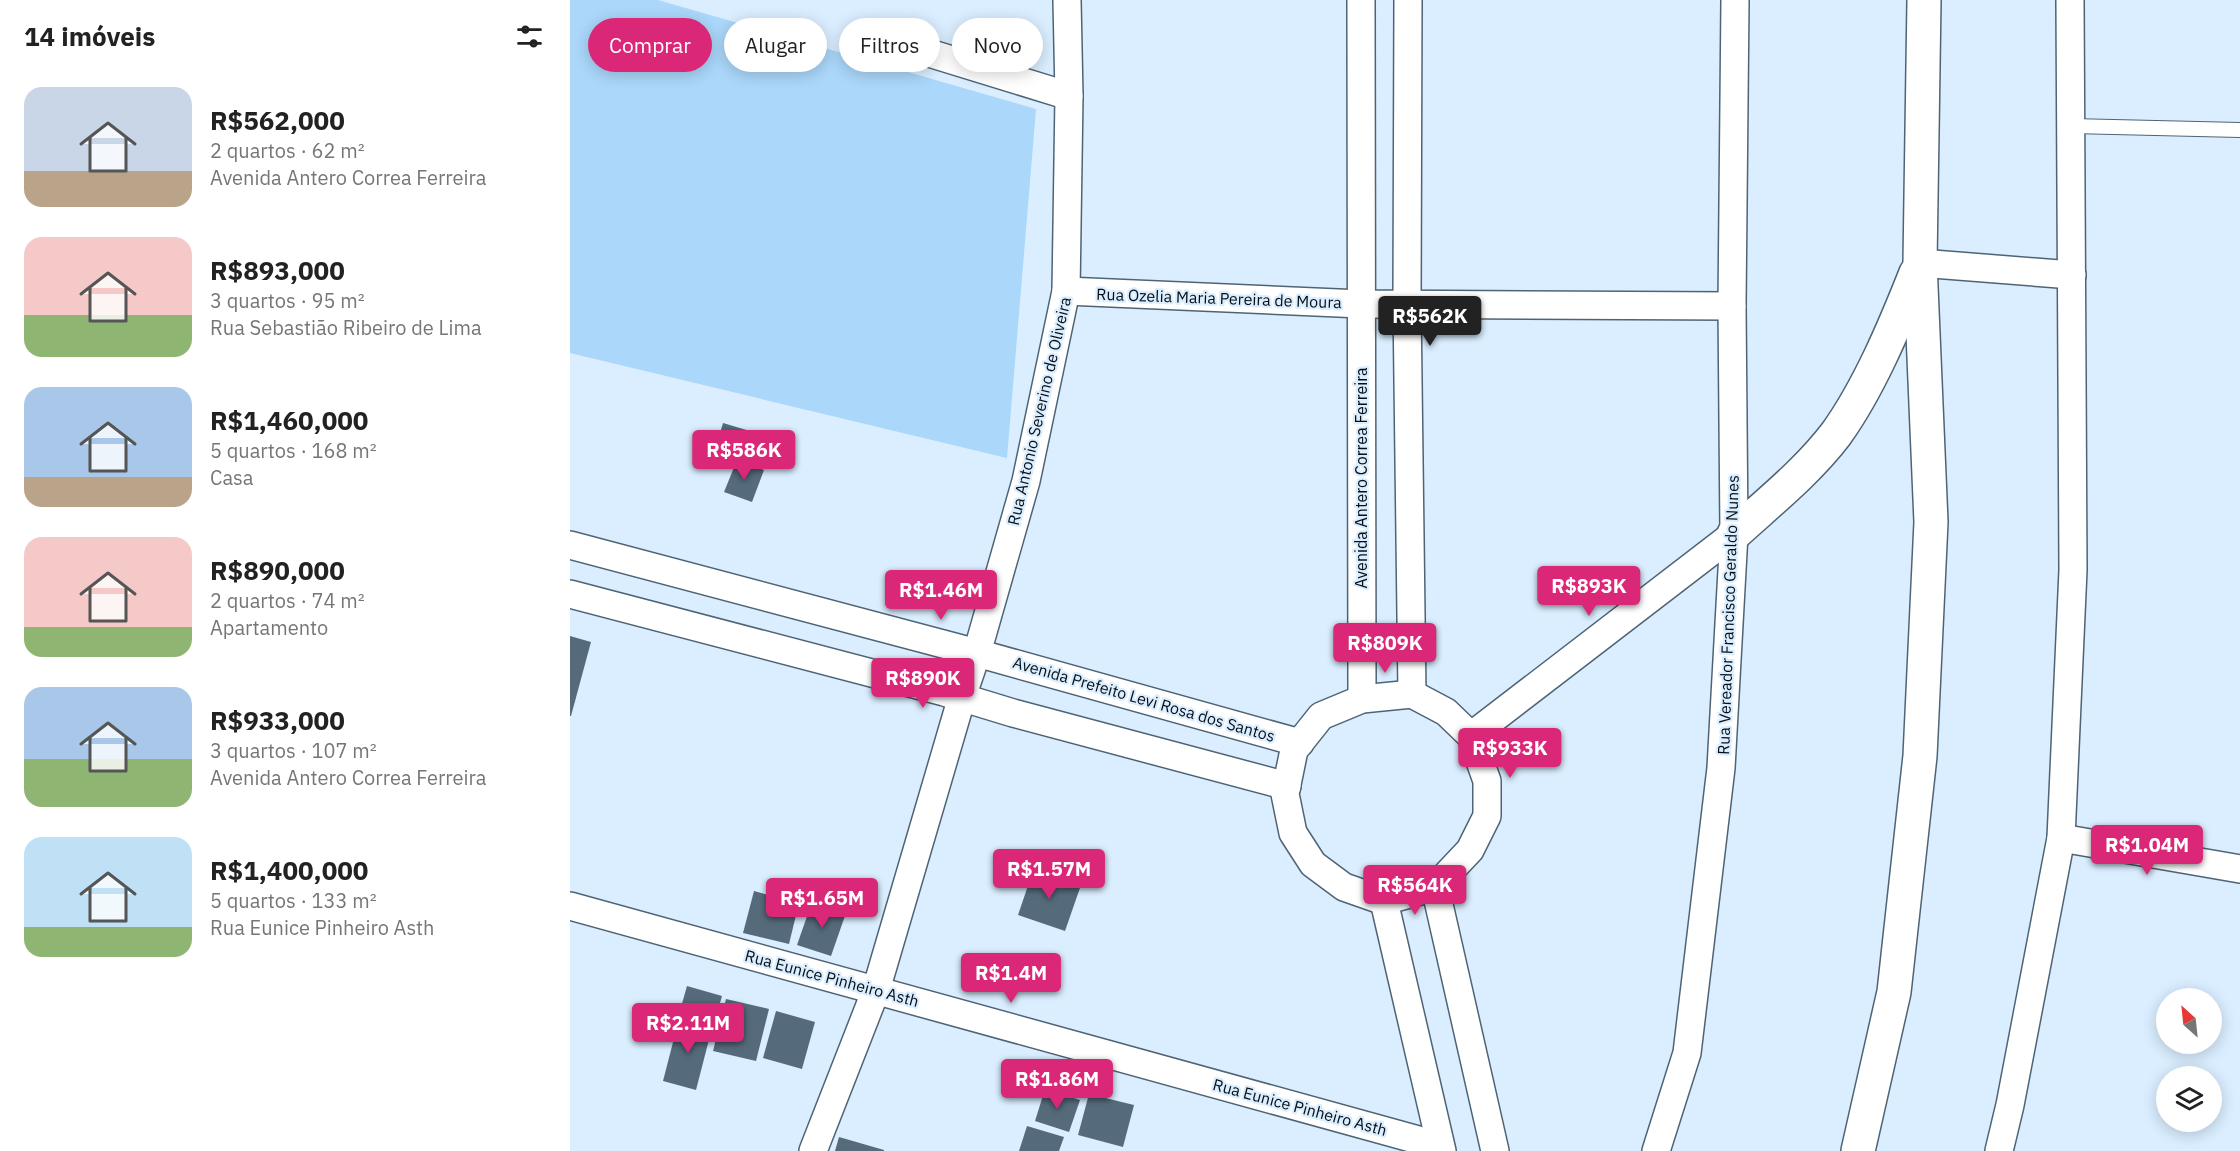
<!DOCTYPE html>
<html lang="pt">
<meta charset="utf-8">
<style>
:root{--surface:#fff;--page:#f2f2f2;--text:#222;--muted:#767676;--accent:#db2777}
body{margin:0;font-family:"IBM Plex Sans",sans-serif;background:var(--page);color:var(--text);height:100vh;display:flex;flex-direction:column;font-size:22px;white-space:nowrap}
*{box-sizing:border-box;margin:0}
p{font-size:20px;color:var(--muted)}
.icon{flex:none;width:33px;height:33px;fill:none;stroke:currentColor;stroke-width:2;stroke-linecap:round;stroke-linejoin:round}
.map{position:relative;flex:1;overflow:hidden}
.details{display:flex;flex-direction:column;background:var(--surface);width:570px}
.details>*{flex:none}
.hud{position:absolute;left:18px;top:18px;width:570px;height:54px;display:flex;gap:12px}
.needle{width:39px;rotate:333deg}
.controls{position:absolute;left:1586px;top:988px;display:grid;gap:12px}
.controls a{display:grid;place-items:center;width:66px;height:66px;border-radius:50%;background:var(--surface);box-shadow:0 3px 15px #0003;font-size:30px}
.price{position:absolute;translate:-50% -51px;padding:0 14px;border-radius:6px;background:var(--accent);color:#fff;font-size:20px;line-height:39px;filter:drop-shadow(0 2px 3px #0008)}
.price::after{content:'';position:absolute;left:50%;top:36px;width:18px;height:14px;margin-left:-9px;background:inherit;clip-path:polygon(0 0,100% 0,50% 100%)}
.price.current{background:#222;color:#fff}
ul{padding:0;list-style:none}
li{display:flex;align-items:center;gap:18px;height:150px;padding:0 24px}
li span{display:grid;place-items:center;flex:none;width:168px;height:120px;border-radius:18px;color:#555}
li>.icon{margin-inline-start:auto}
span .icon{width:72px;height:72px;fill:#fffc;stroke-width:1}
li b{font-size:26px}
h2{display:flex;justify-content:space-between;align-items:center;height:72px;padding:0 24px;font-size:26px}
.tag{padding:0 21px;border-radius:27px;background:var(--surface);box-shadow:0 3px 15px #0003;font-size:21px;line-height:54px}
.tag.current{background:var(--accent);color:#fff}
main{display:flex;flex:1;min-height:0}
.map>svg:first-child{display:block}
.green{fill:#abd7fa}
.building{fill:#556b7c}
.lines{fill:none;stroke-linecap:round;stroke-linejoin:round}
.service-casing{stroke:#4e6475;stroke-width:16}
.minor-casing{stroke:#4e6475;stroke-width:30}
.trunk-casing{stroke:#4e6475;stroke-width:36}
.service{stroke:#fff;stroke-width:14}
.minor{stroke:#fff;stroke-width:27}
.trunk{stroke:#fff;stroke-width:33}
.labels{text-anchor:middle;stroke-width:4.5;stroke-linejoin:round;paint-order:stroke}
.street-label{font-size:16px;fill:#070f16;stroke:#daeeff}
</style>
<main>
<section class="details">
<h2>14 imóveis<svg class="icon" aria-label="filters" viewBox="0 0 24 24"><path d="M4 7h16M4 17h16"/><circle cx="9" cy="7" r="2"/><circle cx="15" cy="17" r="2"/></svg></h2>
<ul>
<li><span style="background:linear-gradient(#c9d6e8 70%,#b9a48a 0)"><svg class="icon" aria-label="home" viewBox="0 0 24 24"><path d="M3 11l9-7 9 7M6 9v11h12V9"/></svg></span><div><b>R$562,000</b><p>2 quartos · 62 m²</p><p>Avenida Antero Correa Ferreira</p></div></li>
<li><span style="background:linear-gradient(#f6c9c9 65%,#8fb573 0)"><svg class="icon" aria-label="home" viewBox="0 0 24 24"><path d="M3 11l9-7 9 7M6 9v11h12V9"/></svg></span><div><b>R$893,000</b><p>3 quartos · 95 m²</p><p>Rua Sebastião Ribeiro de Lima</p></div></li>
<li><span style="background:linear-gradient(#a9c7e8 75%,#b9a48a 0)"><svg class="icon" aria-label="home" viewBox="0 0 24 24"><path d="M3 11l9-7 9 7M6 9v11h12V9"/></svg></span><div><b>R$1,460,000</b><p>5 quartos · 168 m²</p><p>Casa</p></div></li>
<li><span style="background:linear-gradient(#f6c9c9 75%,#8fb573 0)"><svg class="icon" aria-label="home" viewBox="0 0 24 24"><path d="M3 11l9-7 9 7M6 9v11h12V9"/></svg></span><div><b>R$890,000</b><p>2 quartos · 74 m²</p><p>Apartamento</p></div></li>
<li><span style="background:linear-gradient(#a9c7e8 60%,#8fb573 0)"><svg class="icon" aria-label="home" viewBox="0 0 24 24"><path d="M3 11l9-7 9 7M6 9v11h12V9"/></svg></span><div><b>R$933,000</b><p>3 quartos · 107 m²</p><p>Avenida Antero Correa Ferreira</p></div></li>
<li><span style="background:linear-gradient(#bfe0f5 75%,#8fb573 0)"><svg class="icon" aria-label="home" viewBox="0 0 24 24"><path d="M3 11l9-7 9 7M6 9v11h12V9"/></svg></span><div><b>R$1,400,000</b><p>5 quartos · 133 m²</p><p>Rua Eunice Pinheiro Asth</p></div></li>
</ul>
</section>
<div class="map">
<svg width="1670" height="1151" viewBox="0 0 1670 1151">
<rect width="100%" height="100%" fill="#daeeff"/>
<path class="green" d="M0 0H88L466 109 437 458 0 353Z"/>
<g class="building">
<path d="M153 423 203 438 195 465 145 450Z"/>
<path d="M167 460 194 470 182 502 154 492Z"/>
<path d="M0 636 21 642 1 716H0Z"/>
<path d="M464 868 511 885 495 931 448 915Z"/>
<path d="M184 891 229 903 219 944 173 933Z"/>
<path d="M242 902 276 913 261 956 227 945Z"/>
<path d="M117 986 152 996 144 1024 109 1014Z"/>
<path d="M156 999 199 1009 186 1061 143 1051Z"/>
<path d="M206 1011 245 1022 232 1069 193 1058Z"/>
<path d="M109 1019 142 1028 126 1090 93 1081Z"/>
<path d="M475 1089 510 1100 499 1132 465 1121Z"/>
<path d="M519 1094 564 1105 553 1147 508 1135Z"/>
<path d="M457 1126 494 1137 489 1151H449Z"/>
<path d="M269 1137 314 1150V1151H265Z"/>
</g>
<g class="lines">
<g class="service-casing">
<path id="service" d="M1501 126 1670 130"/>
</g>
<g class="minor-casing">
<g id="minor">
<path d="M791 0 792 699"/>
<path d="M838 0 837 303 842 694"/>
<path d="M333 45 499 96"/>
<path d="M1350 263 1502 275"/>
<path d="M496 291 791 304 1162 306"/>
<path d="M0 545 407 653 730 743"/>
<path d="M0 594 374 692 443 713 717 786"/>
<path d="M842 694 876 712 901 736 917 781V816L900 850 865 887"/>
<path d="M901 736 1164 534"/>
<path d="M1491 838 1670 869"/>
<path d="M865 887 925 1151"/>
<path d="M814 901 774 887 743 864 723 833 715 794 724 750 751 716 792 699 842 694"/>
<path d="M814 901 872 1151"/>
<path d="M814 901 865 887"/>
<path d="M0 906 870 1146"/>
<path d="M243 1151 306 990 392 697 407 653 456 481 496 291 499 96 497 0"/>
<path d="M1086 1151 1117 1053 1151 768 1164 534 1162 306 1165 0"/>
<path d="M1429 1151 1440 1105 1491 838 1503 570 1500 0"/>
</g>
</g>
<g class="trunk-casing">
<g id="trunk">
<path d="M1164 534C1199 502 1237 472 1266 434 1299 388 1325 326 1346 273"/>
<path d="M1288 1151 1324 992 1350 756 1361 522 1350 263 1354 0"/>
</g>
</g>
<use href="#service" class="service"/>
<use href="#minor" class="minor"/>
<use href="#trunk" class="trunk"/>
</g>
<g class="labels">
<g class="street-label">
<text transform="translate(649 298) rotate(2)" y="6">Rua Ozelia Maria Pereira de Moura</text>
<text transform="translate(469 411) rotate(-77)" y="6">Rua Antonio Severino de Oliveira</text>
<text transform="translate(791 478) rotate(-90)" y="6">Avenida Antero Correa Ferreira</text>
<text transform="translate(1158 615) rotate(-88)" y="6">Rua Vereador Francisco Geraldo Nunes</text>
<text transform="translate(574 699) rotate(16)" y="6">Avenida Prefeito Levi Rosa dos Santos</text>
<text transform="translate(262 978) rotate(15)" y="6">Rua Eunice Pinheiro Asth</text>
<text transform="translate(730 1107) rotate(15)" y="6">Rua Eunice Pinheiro Asth</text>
</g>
</g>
</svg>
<div class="controls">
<a><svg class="needle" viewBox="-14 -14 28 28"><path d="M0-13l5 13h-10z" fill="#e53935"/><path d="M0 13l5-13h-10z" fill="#767676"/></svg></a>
<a><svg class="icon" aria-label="layers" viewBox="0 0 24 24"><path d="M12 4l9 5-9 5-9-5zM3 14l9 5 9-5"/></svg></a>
</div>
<b class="price current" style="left:860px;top:347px">R$562K</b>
<b class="price" style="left:174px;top:481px">R$586K</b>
<b class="price" style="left:1019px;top:617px">R$893K</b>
<b class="price" style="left:371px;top:621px">R$1.46M</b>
<b class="price" style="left:815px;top:674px">R$809K</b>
<b class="price" style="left:353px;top:709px">R$890K</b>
<b class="price" style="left:940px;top:779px">R$933K</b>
<b class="price" style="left:1577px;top:876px">R$1.04M</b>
<b class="price" style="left:479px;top:900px">R$1.57M</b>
<b class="price" style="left:845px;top:916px">R$564K</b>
<b class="price" style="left:252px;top:929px">R$1.65M</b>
<b class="price" style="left:441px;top:1004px">R$1.4M</b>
<b class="price" style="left:118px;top:1054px">R$2.11M</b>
<b class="price" style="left:487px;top:1110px">R$1.86M</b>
<div class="hud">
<a class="tag current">Comprar</a>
<a class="tag">Alugar</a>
<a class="tag">Filtros</a>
<a class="tag">Novo</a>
</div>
</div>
</main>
